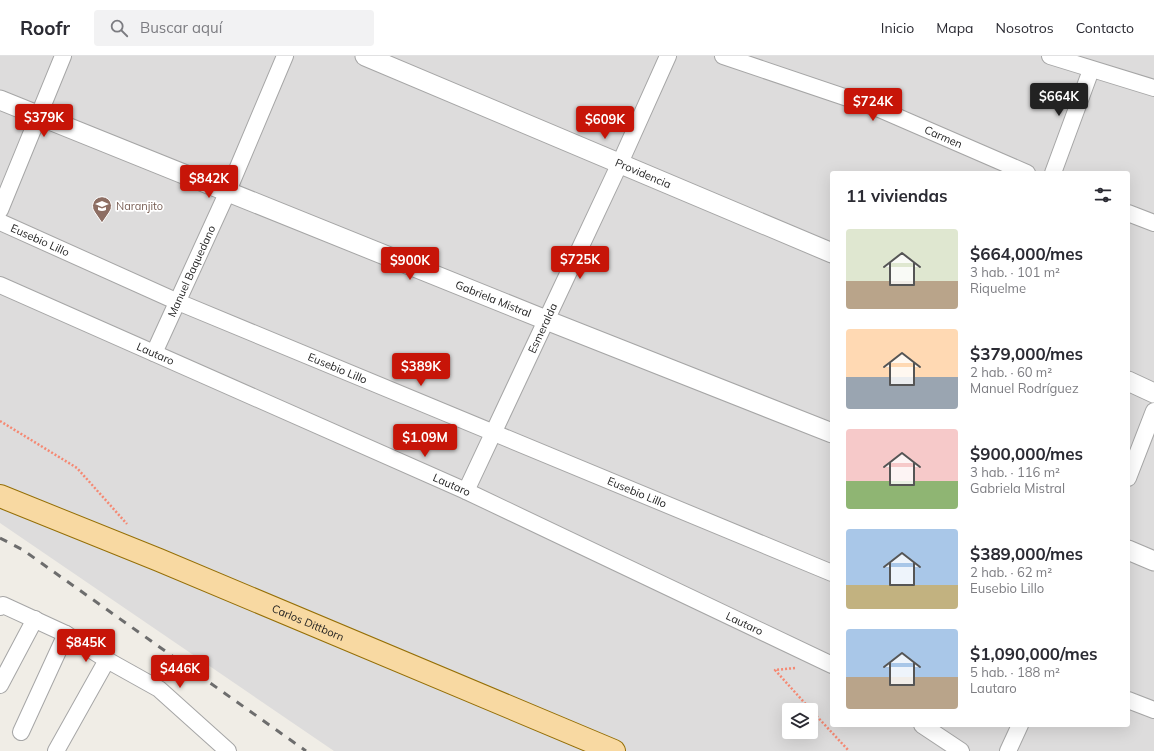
<!DOCTYPE html>
<html lang="es">
<meta charset="utf-8">
<style>
:root{--surface:#fff;--page:#f2f2f3;--text:#2b2b33;--muted:#7c7c81;--line:#e1e1e2;--accent:#c71508}
body{margin:0;font-family:Mulish,sans-serif;background:var(--page);color:var(--text);height:100vh;display:flex;flex-direction:column;font-size:15px;white-space:nowrap}
*{box-sizing:border-box;margin:0}
p{font-size:13px;color:var(--muted)}
.icon{flex:none;width:22px;height:22px;fill:none;stroke:currentColor;stroke-width:2;stroke-linecap:round;stroke-linejoin:round}
.map{position:relative;flex:1;overflow:hidden}
.sheet{position:absolute;left:830px;top:115px;width:300px;height:556px;display:flex;flex-direction:column;background:var(--surface);border-radius:4px;box-shadow:0 4px 16px #0002}
.sheet>*{flex:none}
.buttons{position:absolute;left:782px;top:647px;display:grid;gap:8px}
.buttons a{display:grid;place-items:center;width:36px;height:36px;border-radius:4px;background:var(--surface);box-shadow:0 4px 16px #0002;font-size:20px}
.price{position:absolute;translate:-50% -34px;padding:0 9px;border-radius:4px;background:var(--accent);color:#fff;font-size:13px;line-height:26px;filter:drop-shadow(0 1px 2px #0008)}
.price::after{content:'';position:absolute;left:50%;top:24px;width:12px;height:9px;margin-left:-6px;background:inherit;clip-path:polygon(0 0,100% 0,50% 100%)}
.price.active{background:#222;color:#fff}
ul{padding:0;list-style:none}
li{display:flex;align-items:center;gap:12px;height:100px;padding:0 16px}
li span{display:grid;place-items:center;flex:none;width:112px;height:80px;border-radius:4px;color:#555}
li>.icon{margin-inline-start:auto}
span .icon{width:48px;height:48px;fill:#fffc;stroke-width:1}
li b{font-size:17px}
h2{display:flex;justify-content:space-between;align-items:center;height:48px;padding:0 16px;font-size:17px}
header{display:flex;align-items:center;gap:24px;box-sizing:border-box;height:56px;padding:0 20px;background:var(--surface);border-bottom:1px solid var(--line)}
header strong{font-size:19px}
nav{display:flex;gap:22px;margin-inline-start:auto;font-size:14px}
.search{width:280px;height:36px;background:var(--page);display:flex;align-items:center;gap:10px;box-sizing:border-box;padding:0 14px;border-radius:4px;color:var(--muted);font-size:15px}
.map>svg:first-child{display:block}
.residential{fill:#dddcdc;fill-rule:evenodd}
.lines{fill:none;stroke-linecap:round;stroke-linejoin:round}
.minor-casing{stroke:#a6a6a6;stroke-width:18}
.tertiary-casing{stroke:#a6a6a6;stroke-width:21}
.primary-casing{stroke:#956f06;stroke-width:24}
.path{stroke:#f58872;stroke-width:2.5;stroke-dasharray:2 2;stroke-linecap:butt}
.minor{stroke:#fff;stroke-width:16}
.tertiary{stroke:#fff;stroke-width:19}
.primary{stroke:#f8d9a2;stroke-width:22}
.rail{stroke:#6d6d6d;stroke-width:3;stroke-dasharray:8 8;stroke-linecap:butt}
.labels{text-anchor:middle;stroke-width:3.5;stroke-linejoin:round;paint-order:stroke}
.street-label{font-size:11px;fill:#1f1f1f;stroke:#fff}
.education-label{font-size:11px;fill:#785e54;stroke:#fff;text-anchor:start}
</style>
<header>
<strong>Roofr</strong>
<div class="search"><svg class="icon" aria-label="search" viewBox="0 0 24 24"><circle cx="10" cy="10" r="6"/><path d="M15 15l6 6"/></svg>Buscar aquí</div>
<nav><a>Inicio</a><a>Mapa</a><a>Nosotros</a><a>Contacto</a></nav>
</header>
<div class="map">
<svg width="1154" height="695" viewBox="0 0 1154 695">
<rect width="100%" height="100%" fill="#f0ede6"/>
<path class="residential" d="M0 0H1154V695H334L0 467ZM832 117H1128V669H832ZM789 654H811V676H789Z"/>
<g class="lines">
<g class="minor-casing">
<g id="minor">
<path id="s1" d="M723 0 877 52 1027 117"/>
<path d="M1050 0 1154 32"/>
<path d="M1053 117 1091 14"/>
<path d="M0 154 63 0"/>
<path d="M1128 157 1154 167"/>
<path id="s2" d="M0 166 178 246 832 517"/>
<path id="s3" d="M0 229 466 435 832 609"/>
<path id="s4" d="M154 297 228 135 285 0"/>
<path d="M1128 422 1154 355"/>
<path id="s5" d="M466 435 620 107 668 0"/>
<path d="M0 551 3 549 66 578 107 604 56 695"/>
<path d="M107 604 159 633 228 695"/>
<path d="M0 629 35 563"/>
<path d="M1128 644 1154 654"/>
<path d="M922 669 961 695"/>
<path d="M21 676 66 578"/>
<path d="M1008 695 1020 669"/>
</g>
</g>
<g class="tertiary-casing">
<g id="tertiary">
<path id="s6" d="M365 0 832 197"/>
<path id="s7" d="M0 44 546 264 832 377"/>
<path d="M1128 325 1154 337"/>
<path d="M1128 494 1154 505"/>
</g>
</g>
<g class="primary-casing">
<g id="primary">
<path id="s8" d="M0 440 159 504 614 695"/>
</g>
</g>
<g class="path">
<path d="M0 365 77 412 127 468"/>
<path d="M795 612 775 614 811 654"/>
<path d="M811 654 849 695"/>
</g>
<use href="#minor" class="minor"/>
<use href="#tertiary" class="tertiary"/>
<use href="#primary" class="primary"/>
<path class="rail" d="M0 482 23 494 306 695"/>
</g>
<defs>
<g id="school-pin" transform="scale(1)"><path d="M0 17L-7.5 6A9.5 9.5 0 1 1 7.5 6Z" fill="#8d6e63" stroke="#fff"/><path d="M0-5L7-2L0 1L-7-2ZM-4 1L0 2.5L4 1V4Q0 6-4 4Z" fill="#fff"/></g>
</defs>
<g fill-rule="evenodd">
<use href="#school-pin" x="102" y="150"/>
</g>
<g class="labels">
<g class="street-label">
<text dy="4" stroke="none"><textPath href="#s1" startOffset="235">Carmen</textPath></text>
<text dy="4" stroke="none"><textPath href="#s6" startOffset="302">Providencia</textPath></text>
<text dy="4" stroke="none"><textPath href="#s2" startOffset="44">Eusebio Lillo</textPath></text>
<text dy="4" stroke="none"><textPath href="#s4" startOffset="90">Manuel Baquedano</textPath></text>
<text dy="4" stroke="none"><textPath href="#s7" startOffset="532">Gabriela Mistral</textPath></text>
<text dy="4" stroke="none"><textPath href="#s5" startOffset="180">Esmeralda</textPath></text>
<text dy="4" stroke="none"><textPath href="#s3" startOffset="170">Lautaro</textPath></text>
<text dy="4" stroke="none"><textPath href="#s2" startOffset="368">Eusebio Lillo</textPath></text>
<text dy="4" stroke="none"><textPath href="#s3" startOffset="494">Lautaro</textPath></text>
<text dy="4" stroke="none"><textPath href="#s2" startOffset="692">Eusebio Lillo</textPath></text>
<text dy="4" stroke="none"><textPath href="#s8" startOffset="333">Carlos Dittborn</textPath></text>
<text dy="4" stroke="none"><textPath href="#s3" startOffset="818">Lautaro</textPath></text>
</g>
<g class="education-label">
<text x="116" y="154">Naranjito</text>
</g>
</g>
</svg>
<div class="buttons">
<a><svg class="icon" aria-label="layers" viewBox="0 0 24 24"><path d="M12 4l9 5-9 5-9-5zM3 14l9 5 9-5"/></svg></a>
</div>
<b class="price active" style="left:1059px;top:61px">$664K</b>
<b class="price" style="left:873px;top:66px">$724K</b>
<b class="price" style="left:44px;top:82px">$379K</b>
<b class="price" style="left:605px;top:84px">$609K</b>
<b class="price" style="left:209px;top:143px">$842K</b>
<b class="price" style="left:580px;top:224px">$725K</b>
<b class="price" style="left:410px;top:225px">$900K</b>
<b class="price" style="left:421px;top:331px">$389K</b>
<b class="price" style="left:425px;top:402px">$1.09M</b>
<b class="price" style="left:86px;top:607px">$845K</b>
<b class="price" style="left:180px;top:633px">$446K</b>
<section class="sheet">
<h2>11 viviendas<svg class="icon" aria-label="filters" viewBox="0 0 24 24"><path d="M4 7h16M4 17h16"/><circle cx="9" cy="7" r="2"/><circle cx="15" cy="17" r="2"/></svg></h2>
<ul>
<li><span style="background:linear-gradient(#dfe7d0 65%,#b9a48a 0)"><svg class="icon" aria-label="home" viewBox="0 0 24 24"><path d="M3 11l9-7 9 7M6 9v11h12V9"/></svg></span><div><b>$664,000/mes</b><p>3 hab. · 101 m²</p><p>Riquelme</p></div></li>
<li><span style="background:linear-gradient(#ffd9b3 60%,#9aa5b1 0)"><svg class="icon" aria-label="home" viewBox="0 0 24 24"><path d="M3 11l9-7 9 7M6 9v11h12V9"/></svg></span><div><b>$379,000/mes</b><p>2 hab. · 60 m²</p><p>Manuel Rodríguez</p></div></li>
<li><span style="background:linear-gradient(#f6c9c9 65%,#8fb573 0)"><svg class="icon" aria-label="home" viewBox="0 0 24 24"><path d="M3 11l9-7 9 7M6 9v11h12V9"/></svg></span><div><b>$900,000/mes</b><p>3 hab. · 116 m²</p><p>Gabriela Mistral</p></div></li>
<li><span style="background:linear-gradient(#a9c7e8 70%,#c2b280 0)"><svg class="icon" aria-label="home" viewBox="0 0 24 24"><path d="M3 11l9-7 9 7M6 9v11h12V9"/></svg></span><div><b>$389,000/mes</b><p>2 hab. · 62 m²</p><p>Eusebio Lillo</p></div></li>
<li><span style="background:linear-gradient(#a9c7e8 60%,#b9a48a 0)"><svg class="icon" aria-label="home" viewBox="0 0 24 24"><path d="M3 11l9-7 9 7M6 9v11h12V9"/></svg></span><div><b>$1,090,000/mes</b><p>5 hab. · 188 m²</p><p>Lautaro</p></div></li>
</ul>
</section>
</div>
